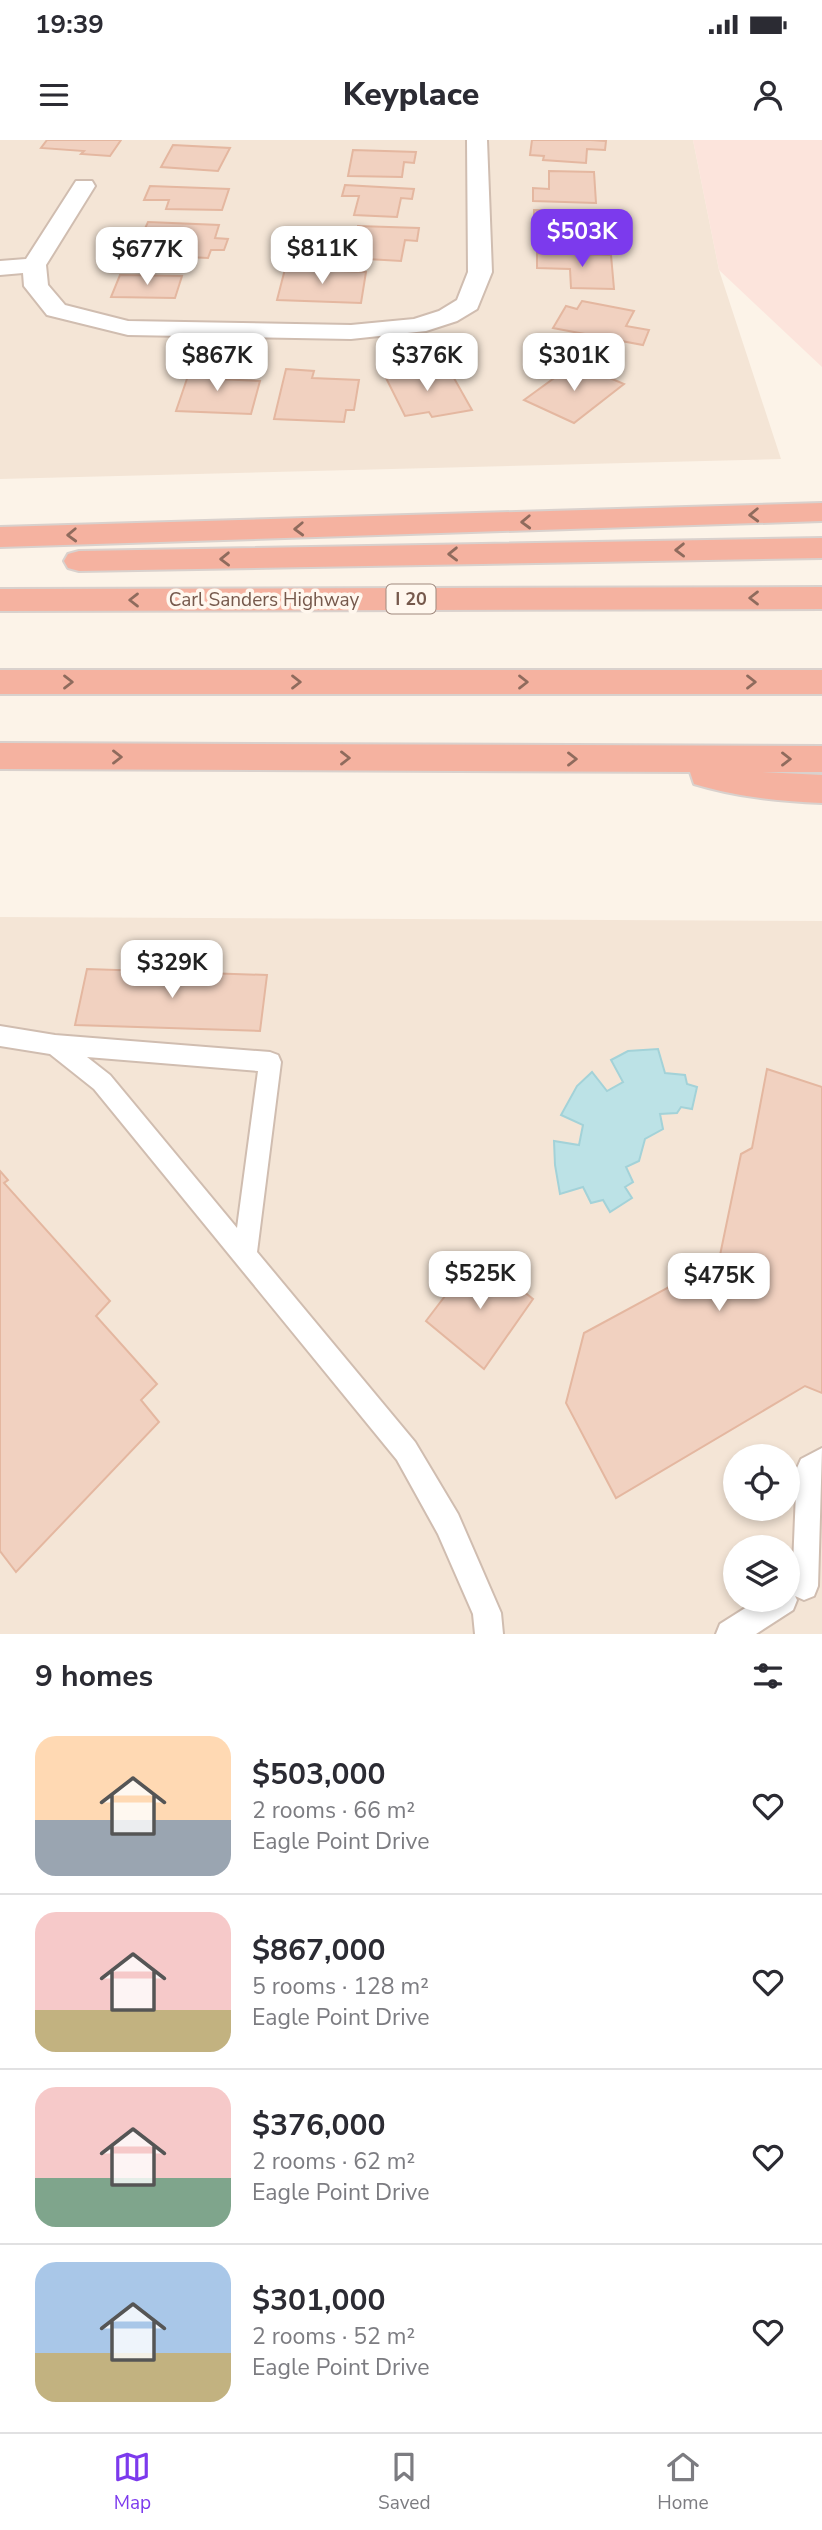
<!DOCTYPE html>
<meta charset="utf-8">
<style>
:root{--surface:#fff;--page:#f2f2f3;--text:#2b2b33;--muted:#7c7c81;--line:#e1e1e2;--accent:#7c3aed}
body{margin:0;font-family:"Nunito Sans",sans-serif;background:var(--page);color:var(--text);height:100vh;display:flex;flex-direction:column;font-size:26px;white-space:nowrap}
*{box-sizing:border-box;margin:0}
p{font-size:23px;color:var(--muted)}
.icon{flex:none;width:38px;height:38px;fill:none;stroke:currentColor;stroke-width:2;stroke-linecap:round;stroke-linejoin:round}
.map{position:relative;height:1494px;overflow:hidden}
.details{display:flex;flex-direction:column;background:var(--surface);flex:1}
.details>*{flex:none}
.tools{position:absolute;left:723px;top:1304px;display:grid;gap:14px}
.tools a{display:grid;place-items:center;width:77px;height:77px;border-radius:50%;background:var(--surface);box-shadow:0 4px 10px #0003;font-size:35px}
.price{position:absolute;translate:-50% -60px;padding:0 16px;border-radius:14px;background:#fff;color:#222;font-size:23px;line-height:46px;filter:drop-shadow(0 2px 4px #0008)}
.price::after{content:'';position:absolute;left:50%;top:42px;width:21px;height:16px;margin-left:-10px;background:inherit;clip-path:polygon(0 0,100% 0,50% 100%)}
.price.active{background:var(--accent);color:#fff}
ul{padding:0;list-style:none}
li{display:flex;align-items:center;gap:21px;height:175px;padding:0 35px}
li+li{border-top:2px solid var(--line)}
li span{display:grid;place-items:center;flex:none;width:196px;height:140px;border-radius:21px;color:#555}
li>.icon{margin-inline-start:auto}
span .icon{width:84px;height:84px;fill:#fffc;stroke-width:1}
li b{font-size:30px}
h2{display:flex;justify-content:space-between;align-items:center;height:84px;padding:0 35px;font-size:30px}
.status{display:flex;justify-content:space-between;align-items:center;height:49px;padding:0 35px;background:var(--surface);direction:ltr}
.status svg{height:19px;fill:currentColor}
header{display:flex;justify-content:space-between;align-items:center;height:91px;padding:0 35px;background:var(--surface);font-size:32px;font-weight:800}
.dock{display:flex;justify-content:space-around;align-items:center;height:98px;border-top:2px solid var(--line);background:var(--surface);font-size:19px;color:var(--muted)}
.dock a{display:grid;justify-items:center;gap:4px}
.dock .active{color:var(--accent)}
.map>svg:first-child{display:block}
.residential{fill:#f4e5d6;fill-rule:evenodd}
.commercial{fill:#fce4dc}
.water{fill:#bce2e6;stroke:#a3d2d8;stroke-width:2}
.building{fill:#f1d1c0;stroke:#e4b7a0;stroke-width:2}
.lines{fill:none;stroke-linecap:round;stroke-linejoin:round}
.lane-casing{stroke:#d0bdb0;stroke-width:4}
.street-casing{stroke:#d0bdb0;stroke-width:4}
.highway-casing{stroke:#d9d1cd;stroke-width:4}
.lane{fill:#fff;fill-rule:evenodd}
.street{fill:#fff;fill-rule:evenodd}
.highway{fill:#f5b2a0;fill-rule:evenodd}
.oneway{stroke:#8f6b5d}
.labels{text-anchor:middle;stroke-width:7;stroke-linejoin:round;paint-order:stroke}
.shield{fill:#fff7ee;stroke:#9f887d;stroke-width:2}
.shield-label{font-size:18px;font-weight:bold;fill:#76594c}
.street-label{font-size:19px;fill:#76594c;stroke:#fff7ee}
</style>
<div class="status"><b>19:39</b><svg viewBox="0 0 49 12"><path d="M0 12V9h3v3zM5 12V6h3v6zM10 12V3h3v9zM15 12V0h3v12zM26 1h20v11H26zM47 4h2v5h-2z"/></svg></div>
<header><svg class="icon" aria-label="menu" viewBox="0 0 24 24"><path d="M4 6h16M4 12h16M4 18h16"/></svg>Keyplace<svg class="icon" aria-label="person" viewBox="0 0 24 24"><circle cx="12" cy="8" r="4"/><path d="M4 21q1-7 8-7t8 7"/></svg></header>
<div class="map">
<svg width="822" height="1494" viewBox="0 0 822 1494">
<rect width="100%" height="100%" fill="#fcf3e8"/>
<g class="residential">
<path d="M0 0H693L719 130 781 319 0 339Z"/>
<path d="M0 777 822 781V1494H0ZM735 1316H788V1368H735ZM735 1407H788V1460H735Z"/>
</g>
<path class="commercial" d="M693 0H822V227L719 130Z"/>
<path class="water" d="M658 909 665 933 685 935 687 944 697 947 692 969 681 967 677 973 660 974 663 989 645 999 639 1021 626 1027 633 1042 625 1047 632 1058 610 1072 603 1060 591 1063 583 1047 560 1054 555 1025 554 1001 579 1005 583 985 561 975 577 946 592 932 607 951 623 942 611 920 628 911Z"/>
<g class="building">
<path d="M47 0H121L110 16 81 14 84 11 41 8Z"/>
<path d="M532 0H591L606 1 605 10 587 9 586 23 543 20 544 16 530 15Z"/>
<path d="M173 5 230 8 218 31 161 27Z"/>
<path d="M353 10 416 12 414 23 404 22 402 37 348 36Z"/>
<path d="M549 31 594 32 596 63 533 61V48L549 49Z"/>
<path d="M345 45 414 49 412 59 401 58 397 77 354 75 359 56H342Z"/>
<path d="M150 46 229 49 222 70 166 69 169 60H144Z"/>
<path d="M534 70 599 72 600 79H613L614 92H602L603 103 558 102 557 84H534Z"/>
<path d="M148 82 219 85 215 98 228 99 224 110H211L208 118 166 116 174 98 141 97Z"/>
<path d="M358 86 419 88 417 101 405 100 401 121 333 117 340 93 356 94Z"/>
<path d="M537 113 611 115 614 149 571 148 570 129 537 128Z"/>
<path d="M285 129 366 132 361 163 277 160Z"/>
<path d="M120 135 182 136 175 158 111 157Z"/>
<path d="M582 161 634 171 626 186 649 190 643 205 553 188 566 166 577 169Z"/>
<path d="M575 223 624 244 574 283 524 260Z"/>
<path d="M191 227 221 229 218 239 260 241 251 274 176 271Z"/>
<path d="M286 229 314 231 312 238 359 240 354 270H346L344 282 274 279Z"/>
<path d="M414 229 417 236 450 231 472 270 432 277 429 272 405 276 384 234Z"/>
<path d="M87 829 267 835 260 891 75 885Z"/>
<path d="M767 929 822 947V1253L805 1246 616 1358 566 1263 584 1193 719 1120 741 1014 752 1008Z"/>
<path d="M0 1031 8 1040 4 1043 110 1161 96 1176 157 1244 141 1260 159 1282 16 1432 0 1411Z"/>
<path d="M477 1114 533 1159 484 1229 426 1181Z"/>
</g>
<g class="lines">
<g class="lane-casing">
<g id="lane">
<path d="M0 886 55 895 270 912 278 915 281 922 257 1112 415 1302 458 1374 501 1473 503 1494H475L473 1474 438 1394 397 1320 94 949 50 914 0 906ZM87 917 258 931 237 1088 110 935Z"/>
<path d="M822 1308 818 1446 814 1456 804 1460 795 1456 797 1460 793 1470 756 1494H716L720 1484 758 1460H788V1448L792 1450 797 1328 801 1319Z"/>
</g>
</g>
<g class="street-casing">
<path id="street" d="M467 0H487L492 132 477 169 457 181 426 191 351 199 128 195 47 175 24 146 23 133 0 135V121L26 119 76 41H92L95 46 46 125 48 145 65 165 128 181 351 185 414 179 439 171 457 160 468 132Z"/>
</g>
<g class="highway-casing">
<g id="highway">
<path d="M822 363V381L0 407V387Z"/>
<path d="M822 398V418L79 431 68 428 64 421 68 414 79 411Z"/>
<path d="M822 447V469L0 471V449Z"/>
<rect x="0" y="530" width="822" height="24"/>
<path d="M0 603 822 606V632H762L822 635V663C778 661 737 657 694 644L690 632 0 629Z"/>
</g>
</g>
<use href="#lane" class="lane"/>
<use href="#street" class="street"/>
<use href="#highway" class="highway"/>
</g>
<defs><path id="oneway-chevron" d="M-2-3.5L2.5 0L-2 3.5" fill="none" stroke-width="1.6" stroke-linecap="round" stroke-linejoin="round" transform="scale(1.75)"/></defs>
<g class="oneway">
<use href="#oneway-chevron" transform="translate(754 375) rotate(178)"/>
<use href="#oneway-chevron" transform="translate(526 382) rotate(178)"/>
<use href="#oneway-chevron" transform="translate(299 389) rotate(178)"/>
<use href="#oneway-chevron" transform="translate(72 395) rotate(178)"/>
<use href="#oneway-chevron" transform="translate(680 410) rotate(179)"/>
<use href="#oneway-chevron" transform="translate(453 414) rotate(179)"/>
<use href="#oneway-chevron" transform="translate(225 419) rotate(179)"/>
<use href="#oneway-chevron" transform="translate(754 458) rotate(180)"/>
<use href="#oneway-chevron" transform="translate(134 460) rotate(180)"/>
<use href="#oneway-chevron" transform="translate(68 542)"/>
<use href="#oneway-chevron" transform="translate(296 542)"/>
<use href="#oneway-chevron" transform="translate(523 542)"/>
<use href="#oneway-chevron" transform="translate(751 542)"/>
<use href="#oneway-chevron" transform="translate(117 617)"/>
<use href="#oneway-chevron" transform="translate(345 618)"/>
<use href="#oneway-chevron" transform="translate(572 619)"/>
<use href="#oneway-chevron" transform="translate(786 619)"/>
</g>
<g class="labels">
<rect class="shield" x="386.5" y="444.5" width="49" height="29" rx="5"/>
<g class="shield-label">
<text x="411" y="465">I 20</text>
</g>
<g class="street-label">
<text x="264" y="466">Carl Sanders Highway</text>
</g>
</g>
</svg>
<div class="tools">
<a><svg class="icon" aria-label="locate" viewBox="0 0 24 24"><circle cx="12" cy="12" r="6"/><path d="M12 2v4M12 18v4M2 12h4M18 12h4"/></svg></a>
<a><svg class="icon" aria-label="layers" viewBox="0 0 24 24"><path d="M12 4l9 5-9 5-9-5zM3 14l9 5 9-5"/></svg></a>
</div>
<b class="price active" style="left:582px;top:129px">$503K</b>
<b class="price" style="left:322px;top:146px">$811K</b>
<b class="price" style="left:147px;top:147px">$677K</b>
<b class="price" style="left:217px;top:253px">$867K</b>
<b class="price" style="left:427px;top:253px">$376K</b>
<b class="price" style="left:574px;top:253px">$301K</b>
<b class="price" style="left:172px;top:860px">$329K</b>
<b class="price" style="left:480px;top:1171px">$525K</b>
<b class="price" style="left:719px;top:1173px">$475K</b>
</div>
<section class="details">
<h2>9 homes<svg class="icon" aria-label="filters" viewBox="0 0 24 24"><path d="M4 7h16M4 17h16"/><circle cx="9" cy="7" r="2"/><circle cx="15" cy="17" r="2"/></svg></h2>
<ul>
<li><span style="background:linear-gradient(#ffd9b3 60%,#9aa5b1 0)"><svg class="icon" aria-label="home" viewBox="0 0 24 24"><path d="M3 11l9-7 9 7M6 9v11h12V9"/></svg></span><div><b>$503,000</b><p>2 rooms · 66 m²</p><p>Eagle Point Drive</p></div><svg class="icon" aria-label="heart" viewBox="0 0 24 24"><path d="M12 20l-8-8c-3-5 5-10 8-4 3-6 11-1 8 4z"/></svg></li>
<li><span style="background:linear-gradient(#f6c9c9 70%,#c2b280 0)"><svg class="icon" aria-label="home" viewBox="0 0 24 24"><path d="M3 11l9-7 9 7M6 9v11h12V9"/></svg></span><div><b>$867,000</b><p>5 rooms · 128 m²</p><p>Eagle Point Drive</p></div><svg class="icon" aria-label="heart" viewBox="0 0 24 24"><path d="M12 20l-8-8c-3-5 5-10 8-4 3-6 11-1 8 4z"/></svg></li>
<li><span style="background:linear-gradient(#f6c9c9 65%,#7fa58c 0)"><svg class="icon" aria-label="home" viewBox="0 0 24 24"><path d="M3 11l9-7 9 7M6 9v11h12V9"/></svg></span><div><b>$376,000</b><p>2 rooms · 62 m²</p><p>Eagle Point Drive</p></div><svg class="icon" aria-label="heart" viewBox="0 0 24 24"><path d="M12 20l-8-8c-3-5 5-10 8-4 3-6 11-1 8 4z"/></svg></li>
<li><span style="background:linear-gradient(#a9c7e8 65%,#c2b280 0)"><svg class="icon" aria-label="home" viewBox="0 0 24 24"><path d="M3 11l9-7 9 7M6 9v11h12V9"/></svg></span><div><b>$301,000</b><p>2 rooms · 52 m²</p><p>Eagle Point Drive</p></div><svg class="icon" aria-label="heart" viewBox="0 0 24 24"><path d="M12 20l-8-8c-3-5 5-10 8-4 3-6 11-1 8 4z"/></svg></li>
</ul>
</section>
<nav class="dock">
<a class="active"><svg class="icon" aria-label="map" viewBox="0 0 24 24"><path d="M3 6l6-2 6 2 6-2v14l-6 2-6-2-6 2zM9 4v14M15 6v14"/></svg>Map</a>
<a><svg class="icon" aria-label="saved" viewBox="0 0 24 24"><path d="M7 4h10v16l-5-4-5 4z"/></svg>Saved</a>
<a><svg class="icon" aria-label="home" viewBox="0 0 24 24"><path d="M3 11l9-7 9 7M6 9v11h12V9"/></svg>Home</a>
</nav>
